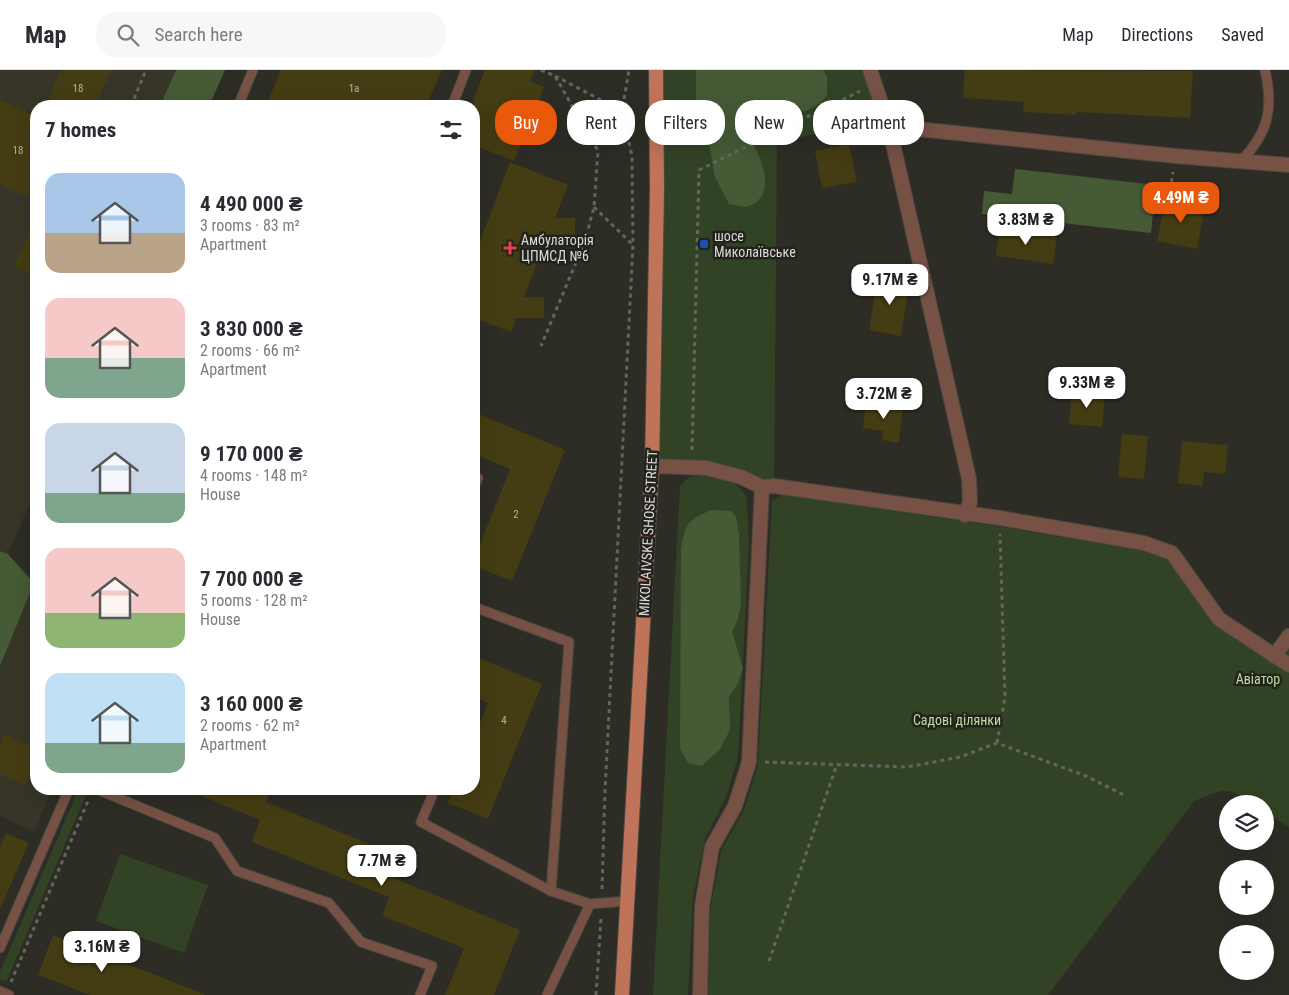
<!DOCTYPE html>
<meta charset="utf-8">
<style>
:root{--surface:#fff;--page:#f7f7f7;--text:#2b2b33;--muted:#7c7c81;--line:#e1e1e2;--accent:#ea580c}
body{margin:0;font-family:"Roboto Condensed",sans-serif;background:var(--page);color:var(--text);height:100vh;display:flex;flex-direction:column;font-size:19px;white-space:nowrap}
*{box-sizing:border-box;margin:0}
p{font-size:16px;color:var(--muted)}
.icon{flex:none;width:28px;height:28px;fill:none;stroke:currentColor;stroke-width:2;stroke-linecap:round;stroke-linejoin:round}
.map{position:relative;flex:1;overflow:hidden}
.panel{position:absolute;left:30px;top:30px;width:450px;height:695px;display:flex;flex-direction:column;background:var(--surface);border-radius:20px;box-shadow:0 5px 20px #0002}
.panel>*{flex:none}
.banner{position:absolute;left:495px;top:30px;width:475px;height:45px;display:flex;gap:10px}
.controls{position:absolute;left:1219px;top:725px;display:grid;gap:10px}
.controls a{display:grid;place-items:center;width:55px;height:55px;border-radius:50%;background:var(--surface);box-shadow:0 5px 20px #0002;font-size:25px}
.price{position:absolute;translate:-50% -42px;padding:0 11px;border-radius:10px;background:#fff;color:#222;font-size:16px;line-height:32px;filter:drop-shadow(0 1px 2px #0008)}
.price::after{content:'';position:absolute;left:50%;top:30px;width:15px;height:11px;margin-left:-8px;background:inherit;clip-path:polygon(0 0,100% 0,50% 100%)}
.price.selected{background:var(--accent);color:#fff}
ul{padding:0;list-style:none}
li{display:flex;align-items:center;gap:15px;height:125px;padding:0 15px}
li span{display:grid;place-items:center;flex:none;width:140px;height:100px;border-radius:15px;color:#555}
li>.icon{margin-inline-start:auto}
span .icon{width:60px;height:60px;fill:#fffc;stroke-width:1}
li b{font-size:21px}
h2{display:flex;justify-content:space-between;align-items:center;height:60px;padding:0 15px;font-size:21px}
.chip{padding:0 18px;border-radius:20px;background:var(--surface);box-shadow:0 5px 20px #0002;font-size:18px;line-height:45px}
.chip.selected{background:var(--accent);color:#fff}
header{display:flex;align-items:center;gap:30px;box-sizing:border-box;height:70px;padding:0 25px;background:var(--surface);border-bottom:1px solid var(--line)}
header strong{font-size:24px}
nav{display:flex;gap:28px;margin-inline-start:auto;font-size:18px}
.search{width:350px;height:45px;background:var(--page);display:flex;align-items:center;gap:12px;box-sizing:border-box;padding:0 18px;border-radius:20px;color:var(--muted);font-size:19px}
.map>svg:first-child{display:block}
.built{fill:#373528}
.green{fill:#324325}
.forest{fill:#465a36}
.building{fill:#443c12}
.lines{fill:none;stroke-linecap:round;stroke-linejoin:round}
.service-casing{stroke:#494841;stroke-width:11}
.minor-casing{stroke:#494841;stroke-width:16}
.primary-casing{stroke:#494841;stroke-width:16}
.path{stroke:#65645e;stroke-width:3;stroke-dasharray:4 4;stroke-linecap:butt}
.service{stroke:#765144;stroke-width:9}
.minor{stroke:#765144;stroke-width:14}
.primary{stroke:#bf7459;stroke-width:14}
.transit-dot{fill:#1a4fb4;stroke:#23221c;stroke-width:2}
.health-dot{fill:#e0444e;stroke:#23221c;stroke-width:2}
.labels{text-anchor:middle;stroke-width:5;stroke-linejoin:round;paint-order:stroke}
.number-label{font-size:11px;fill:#b5b2a5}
.poi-label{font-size:14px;fill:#dbdad6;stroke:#23221c;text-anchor:start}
.street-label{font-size:14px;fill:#dbdad6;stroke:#23221c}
.park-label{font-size:14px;fill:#badd9f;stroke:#23221c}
</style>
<header>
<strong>Map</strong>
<div class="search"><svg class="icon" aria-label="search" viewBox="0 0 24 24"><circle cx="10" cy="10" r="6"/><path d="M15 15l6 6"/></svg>Search here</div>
<nav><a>Map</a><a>Directions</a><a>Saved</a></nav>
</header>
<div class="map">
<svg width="1289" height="925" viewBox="0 0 1289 925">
<rect width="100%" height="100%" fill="#2d2c25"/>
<g class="built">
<path d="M0 0H221L205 36H36V419L8 484 0 481Z"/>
<path d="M36 508V719H52L34 762 0 746V596Z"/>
</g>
<g class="green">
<path d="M656 0H870L885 47 777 73 774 416 741 407 652 396Z"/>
<path d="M705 406 735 414 746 425 749 473 738 687 726 727 705 769 693 827 688 925H653L680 416 689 407Z"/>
<path d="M783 425 1002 457 1143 481 1167 489 1213 555 1219 549 1274 585 1289 566V757L1265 743V734C1246 734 1248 728 1232 722 1221 718 1205 727 1194 731L1048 925H708L710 841 721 781 745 738 758 694 772 431Z"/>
<path d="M78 721H83L86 725 7 910 1 911 0 902Z"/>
<path d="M120 784 208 815 184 883 96 851Z"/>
</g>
<g class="forest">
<path d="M176 0H225L209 36H160Z"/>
<path d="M696 0H823L827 7V26C805 49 791 41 761 46L754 58 752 72C762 89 777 126 749 136 744 138 735 135 729 134L715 107 706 56 696 30Z"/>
<path d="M1015 99 1156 115 1151 163 982 144 984 121 1012 124Z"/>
<path d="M712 440 731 441 736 447 739 465 741 535 737 551 732 562 743 598 737 615 729 627 730 660 720 679 702 696 688 693 680 678 681 480C685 454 687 450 712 440Z"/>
<path d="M0 481 8 484 34 513 0 596Z"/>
</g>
<g class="building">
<path d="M61 0H111L95 36H45Z"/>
<path d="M281 0H442L426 36H266Z"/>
<path d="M485 0H535L530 11 544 17 514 91 474 75V28Z"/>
<path d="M965 0 1193 1 1190 48 1076 42V45L1023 42 1024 32 963 28Z"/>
<path d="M0 30 36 46V130L0 114Z"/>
<path d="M849 74 857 112 822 118 815 81Z"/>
<path d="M510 92 568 115 555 148H575V169H547L524 227H544V248H516L511 262 474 248V187Z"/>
<path d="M1165 129 1205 136 1197 179 1157 171Z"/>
<path d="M36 147V207L14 196Z"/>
<path d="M1000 158 1057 166 1053 194 996 186Z"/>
<path d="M878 206 910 211 901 266 869 260Z"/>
<path d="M1072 321 1105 324 1102 357 1069 354Z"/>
<path d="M866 332 903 336 899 373 882 370 883 361 863 358Z"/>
<path d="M474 342 565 380 512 511 474 496V489L510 399 474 384Z"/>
<path d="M1122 364 1148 366 1144 409 1118 407Z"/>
<path d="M1182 371 1228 375 1225 404 1204 402 1202 416 1178 413Z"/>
<path d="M474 586 542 614 488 749 448 733 453 719H474V668L488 633 474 627Z"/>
<path d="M4 664 36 678V690L25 715 0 704V674Z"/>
<path d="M184 719H271L266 732 404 788 396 809 520 860 494 925H445L464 878 382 846 389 827 252 772 260 750Z"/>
<path d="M6 763 29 773 0 839V777Z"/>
<path d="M53 865 204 924V925H90L38 905Z"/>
</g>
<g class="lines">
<g class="service-casing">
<g id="service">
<path d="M238 36 253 0"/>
<path d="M452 36 466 0"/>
<path d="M1240 92C1268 64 1274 39 1265 0"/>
<path d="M474 406 478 408 474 418"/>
<path d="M474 537 569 572 551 821"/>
<path d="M96 719 215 768 237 801 329 833 361 872 432 896 420 925"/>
<path d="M435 719 421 752 551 821 590 834"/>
<path d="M0 878 69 719"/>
<path d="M0 921 9 925"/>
<path d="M547 925 590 834 628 831"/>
</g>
</g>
<g class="minor-casing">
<g id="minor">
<path d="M870 0 889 56 969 409 970 432 965 445"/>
<path d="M889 56 1175 86 1289 95"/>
<path d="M652 396 706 398 741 407 762 417 774 416 1000 448 1144 473 1172 483 1219 549 1289 595"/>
<path d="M1274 586 1289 566"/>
<path d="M700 925 702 836 712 777 735 736 749 692 762 417"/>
</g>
</g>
<g class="primary-casing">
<path id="primary" d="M622 925 652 396 657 120 656 0"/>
</g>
<g class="path">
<path d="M541 0 555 6 598 81 594 137 585 171 541 276"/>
<path d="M555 6 622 41"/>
<path d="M131 36 146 0"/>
<path d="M1170 120 1173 102"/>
<path d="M594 137 632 174"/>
<path d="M692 380 699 100 860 21"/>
<path d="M997 673 1005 627 1000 464"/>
<path d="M765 692 907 697 960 687 997 673 1086 706 1126 726"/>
<path d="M602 819 605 721 633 175 632 86 622 41 629 0"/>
<path d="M769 891 837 694"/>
<path d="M11 912 88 731"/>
<path d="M596 925 601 848"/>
</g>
<use href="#service" class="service"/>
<use href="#minor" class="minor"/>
<use href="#primary" class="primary"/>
</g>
<rect class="transit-dot" x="699" y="169" width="10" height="10" rx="2.5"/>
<path class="health-dot" d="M507.5 170.5h5v5h5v5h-5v5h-5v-5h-5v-5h5z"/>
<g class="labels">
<g class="number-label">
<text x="78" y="22">18</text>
<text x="354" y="22">1а</text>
<text x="18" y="84">18</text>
<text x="516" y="448">2</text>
<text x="504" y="654">4</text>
</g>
<g class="poi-label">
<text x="714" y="171">шосе<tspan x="714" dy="16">Миколаївське</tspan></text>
<text x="521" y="175">Амбулаторія<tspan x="521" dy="16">ЦПМСД №6</tspan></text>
</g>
<g class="street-label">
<text transform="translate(648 463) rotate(-87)" y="5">MIKOLAIVSKE SHOSE STREET</text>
</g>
<g class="park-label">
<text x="1258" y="614">Авіатор</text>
<text x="957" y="655">Садові ділянки</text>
</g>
</g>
</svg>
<div class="controls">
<a><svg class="icon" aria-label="layers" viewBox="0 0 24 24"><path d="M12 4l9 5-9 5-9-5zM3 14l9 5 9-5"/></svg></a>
<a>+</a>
<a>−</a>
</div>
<b class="price selected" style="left:1181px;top:154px">4.49M ₴</b>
<b class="price" style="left:1026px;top:176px">3.83M ₴</b>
<b class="price" style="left:890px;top:236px">9.17M ₴</b>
<b class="price" style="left:1087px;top:339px">9.33M ₴</b>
<b class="price" style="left:884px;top:350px">3.72M ₴</b>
<b class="price" style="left:382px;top:817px">7.7M ₴</b>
<b class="price" style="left:102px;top:903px">3.16M ₴</b>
<div class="banner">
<a class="chip selected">Buy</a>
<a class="chip">Rent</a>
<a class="chip">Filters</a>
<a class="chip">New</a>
<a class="chip">Apartment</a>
</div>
<section class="panel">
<h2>7 homes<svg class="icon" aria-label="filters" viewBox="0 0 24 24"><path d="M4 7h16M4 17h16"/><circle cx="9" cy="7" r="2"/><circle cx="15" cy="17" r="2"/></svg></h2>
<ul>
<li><span style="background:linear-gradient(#a9c7e8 60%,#b9a48a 0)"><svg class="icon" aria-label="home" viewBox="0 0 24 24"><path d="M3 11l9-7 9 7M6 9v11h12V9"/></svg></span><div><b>4 490 000 ₴</b><p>3 rooms · 83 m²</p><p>Apartment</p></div></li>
<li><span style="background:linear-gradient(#f6c9c9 60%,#7fa58c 0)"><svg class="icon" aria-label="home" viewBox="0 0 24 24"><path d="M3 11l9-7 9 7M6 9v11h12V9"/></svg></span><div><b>3 830 000 ₴</b><p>2 rooms · 66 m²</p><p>Apartment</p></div></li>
<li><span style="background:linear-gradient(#c9d6e8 70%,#7fa58c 0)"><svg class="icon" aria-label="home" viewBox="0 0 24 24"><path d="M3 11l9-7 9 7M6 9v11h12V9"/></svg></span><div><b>9 170 000 ₴</b><p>4 rooms · 148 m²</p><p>House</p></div></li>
<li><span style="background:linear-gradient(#f6c9c9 65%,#8fb573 0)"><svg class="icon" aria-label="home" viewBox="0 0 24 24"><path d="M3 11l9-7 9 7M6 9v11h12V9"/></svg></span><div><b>7 700 000 ₴</b><p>5 rooms · 128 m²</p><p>House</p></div></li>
<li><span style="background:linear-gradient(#bfe0f5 70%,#7fa58c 0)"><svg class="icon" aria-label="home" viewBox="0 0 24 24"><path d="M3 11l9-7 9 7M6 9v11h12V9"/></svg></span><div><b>3 160 000 ₴</b><p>2 rooms · 62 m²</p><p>Apartment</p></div></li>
</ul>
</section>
</div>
